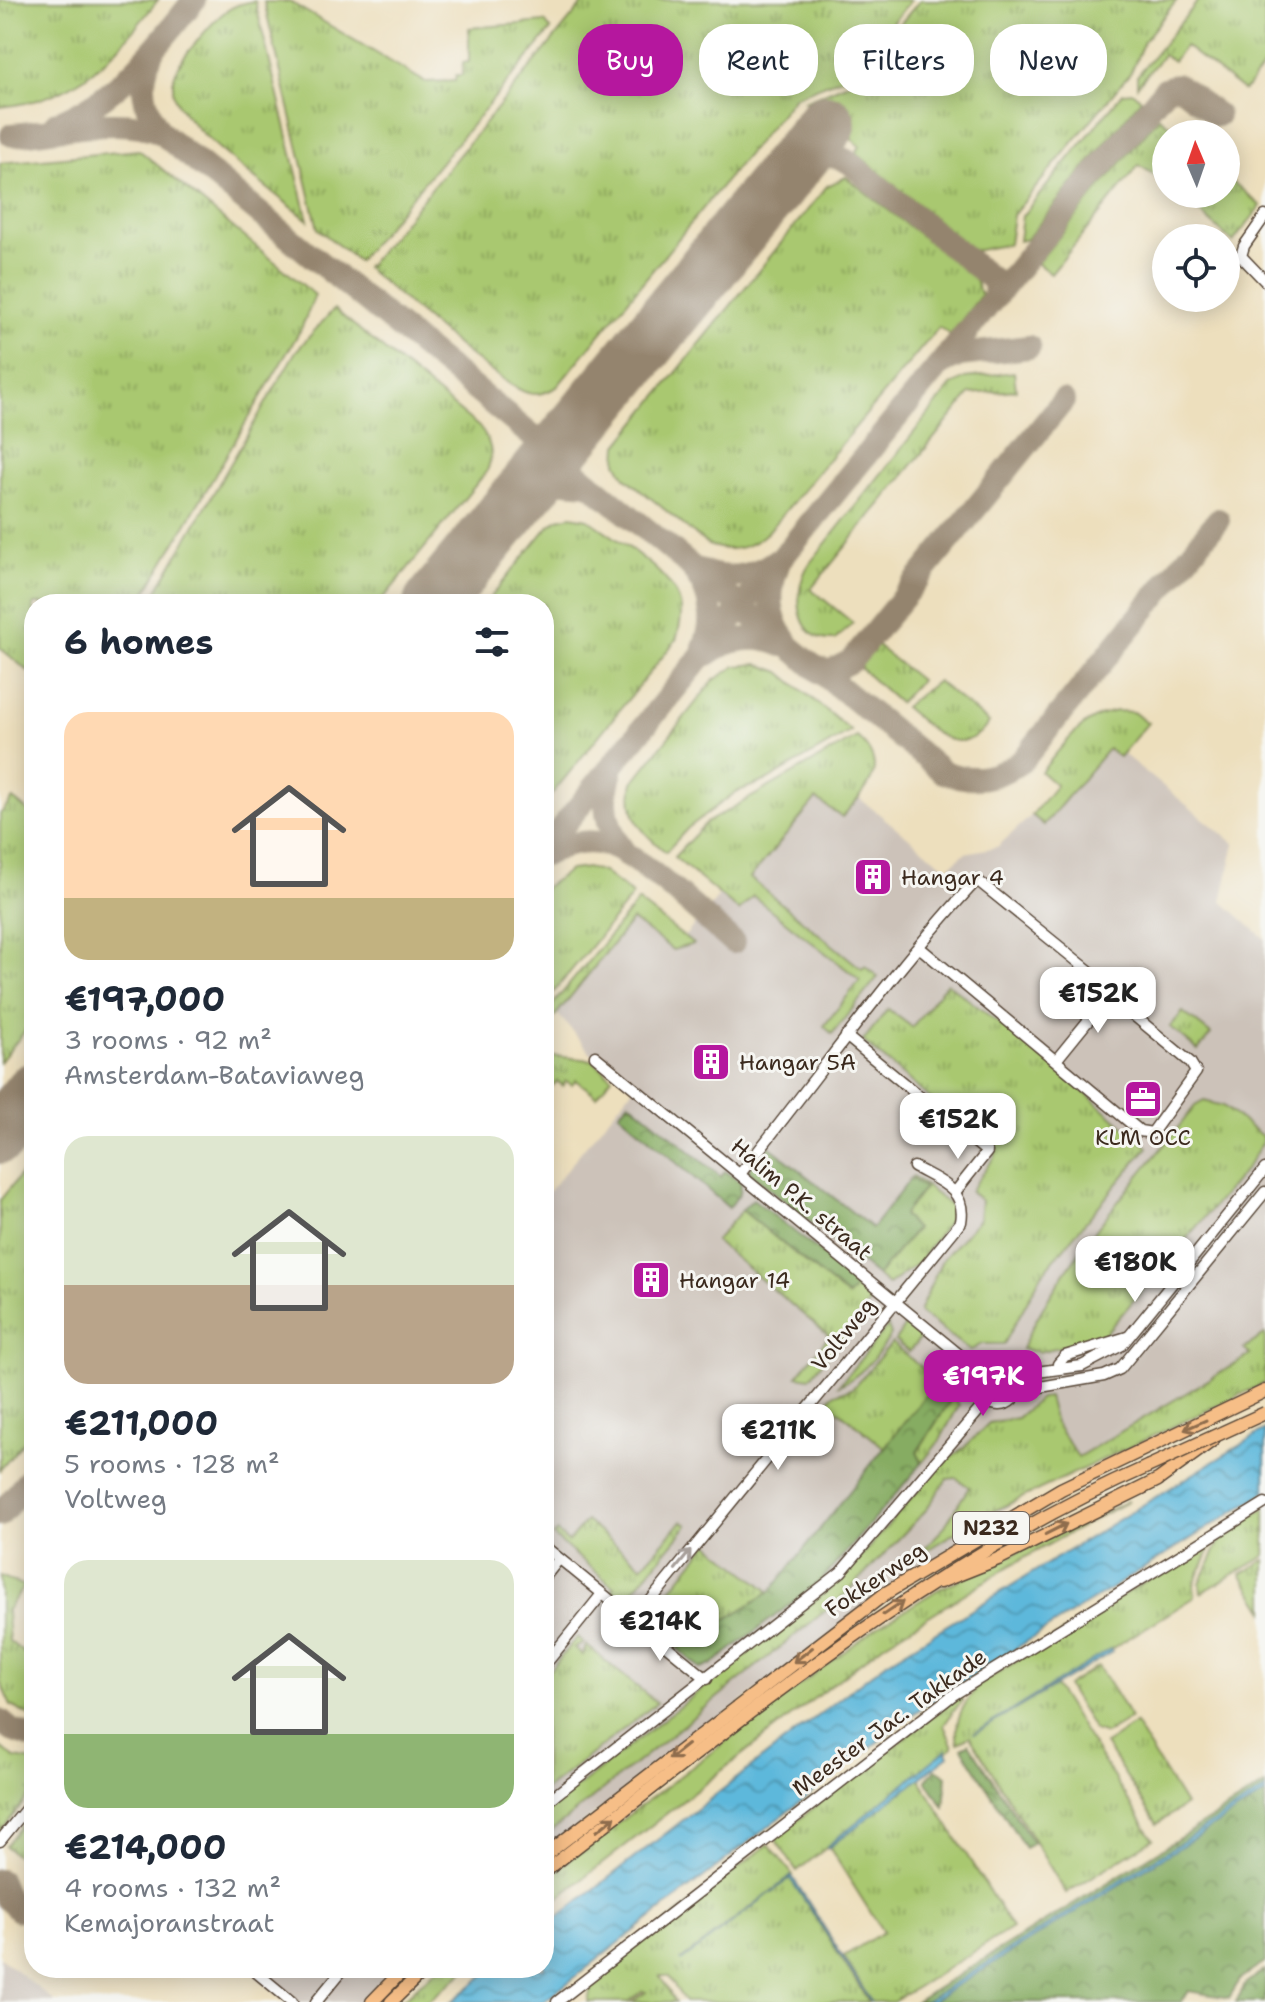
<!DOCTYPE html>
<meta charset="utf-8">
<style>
:root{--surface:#fff;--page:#f2f2f3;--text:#1f2937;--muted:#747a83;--accent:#b5179e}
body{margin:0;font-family:"Shantell Sans",sans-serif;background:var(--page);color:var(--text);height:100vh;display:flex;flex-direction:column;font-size:30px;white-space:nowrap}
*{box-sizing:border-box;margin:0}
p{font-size:26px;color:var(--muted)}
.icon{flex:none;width:44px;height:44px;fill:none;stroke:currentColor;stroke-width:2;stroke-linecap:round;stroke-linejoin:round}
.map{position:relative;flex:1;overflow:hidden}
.panel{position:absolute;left:24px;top:594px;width:530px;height:1384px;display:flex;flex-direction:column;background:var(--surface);border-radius:32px;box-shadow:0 4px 20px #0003}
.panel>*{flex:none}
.hud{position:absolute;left:578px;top:24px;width:566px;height:72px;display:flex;gap:16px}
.needle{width:52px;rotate:358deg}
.buttons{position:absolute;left:1152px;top:120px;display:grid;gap:16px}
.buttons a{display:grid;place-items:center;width:88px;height:88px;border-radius:50%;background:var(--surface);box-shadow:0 4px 20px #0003;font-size:40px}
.price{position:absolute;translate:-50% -68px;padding:0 18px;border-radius:16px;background:#fff;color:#222;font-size:26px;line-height:52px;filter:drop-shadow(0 2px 4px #0008)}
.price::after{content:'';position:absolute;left:50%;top:48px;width:24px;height:18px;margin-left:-12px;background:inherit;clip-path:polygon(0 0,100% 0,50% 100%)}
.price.on{background:var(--accent);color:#fff}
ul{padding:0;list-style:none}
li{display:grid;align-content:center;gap:16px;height:424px;padding:0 40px}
li span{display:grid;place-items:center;height:248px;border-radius:24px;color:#555}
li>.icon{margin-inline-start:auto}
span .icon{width:144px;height:144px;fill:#fffc;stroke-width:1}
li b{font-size:34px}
h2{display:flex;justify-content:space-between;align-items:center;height:96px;padding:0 40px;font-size:34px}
.pill{padding:0 28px;border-radius:32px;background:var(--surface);box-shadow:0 4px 20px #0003;font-size:28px;line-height:72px}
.pill.on{background:var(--accent);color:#fff}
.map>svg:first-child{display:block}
.industrial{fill:#ccc2b9}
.grass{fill:url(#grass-tufts);stroke:#727947;stroke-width:2}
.forest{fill:url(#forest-crowns);stroke:#606b40;stroke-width:2}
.water{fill:url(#water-waves);stroke:#4c717c;stroke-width:2}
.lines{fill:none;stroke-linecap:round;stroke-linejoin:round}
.taxiway{stroke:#94846e;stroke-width:24}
.runway{stroke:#94846e;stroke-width:60}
.minor-casing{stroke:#564536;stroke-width:13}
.major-casing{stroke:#564536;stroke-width:15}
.minor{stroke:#fff;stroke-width:10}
.major{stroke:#f6be87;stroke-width:12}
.major-bridge-casing{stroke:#564536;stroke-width:15;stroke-linecap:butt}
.major-bridge{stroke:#f6be87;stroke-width:12}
.oneway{stroke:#8f6d4d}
.oneway2{stroke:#a79f9a}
.labels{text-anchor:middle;stroke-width:6;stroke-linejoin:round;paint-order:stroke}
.shield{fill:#f6f6f2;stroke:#73675e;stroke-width:2}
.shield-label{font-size:20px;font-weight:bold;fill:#3b2a1e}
.poi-label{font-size:22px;fill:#3b2a1e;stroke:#f6f6f2;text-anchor:start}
.street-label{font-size:22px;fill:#3b2a1e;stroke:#f6f6f2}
</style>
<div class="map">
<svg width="1265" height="2002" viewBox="0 0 1265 2002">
<defs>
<pattern id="grass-tufts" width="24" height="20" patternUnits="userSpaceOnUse" patternTransform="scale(2)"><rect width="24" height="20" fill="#a9c870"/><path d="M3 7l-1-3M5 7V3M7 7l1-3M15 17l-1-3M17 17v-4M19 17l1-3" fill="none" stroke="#8ba35b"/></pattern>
<pattern id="forest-crowns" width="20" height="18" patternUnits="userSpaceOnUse" patternTransform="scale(2)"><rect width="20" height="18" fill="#86ac62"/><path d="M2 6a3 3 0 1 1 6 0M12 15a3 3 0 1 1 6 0" fill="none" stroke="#6f8c50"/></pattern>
<pattern id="water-waves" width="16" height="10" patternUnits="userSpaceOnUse" patternTransform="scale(2)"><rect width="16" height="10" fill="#5db8db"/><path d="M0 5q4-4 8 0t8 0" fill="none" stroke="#4e96b1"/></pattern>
</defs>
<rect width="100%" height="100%" fill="#f6f6f2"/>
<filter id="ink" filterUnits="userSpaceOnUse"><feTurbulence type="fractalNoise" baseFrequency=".0125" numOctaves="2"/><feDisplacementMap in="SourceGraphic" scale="16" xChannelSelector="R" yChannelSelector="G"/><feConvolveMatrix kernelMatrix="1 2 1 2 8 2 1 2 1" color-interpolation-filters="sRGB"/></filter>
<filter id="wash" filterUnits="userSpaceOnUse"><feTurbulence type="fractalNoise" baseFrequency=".006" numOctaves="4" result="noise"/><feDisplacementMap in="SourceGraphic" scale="32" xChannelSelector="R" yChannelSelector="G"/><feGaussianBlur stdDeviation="1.8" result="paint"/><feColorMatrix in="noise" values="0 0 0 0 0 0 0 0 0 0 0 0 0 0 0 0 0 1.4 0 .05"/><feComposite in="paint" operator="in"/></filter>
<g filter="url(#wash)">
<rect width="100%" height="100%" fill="#eddfbd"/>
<g class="industrial">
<path d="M1108 748 1118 756 1122 753 1235 844 1222 901 1265 939V1359L1044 1481 809 1651 544 1853V1197L634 1087 591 1053 557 1013 632 920 673 950 825 771 947 868 965 853 997 847 1032 815 1044 824Z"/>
<path d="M0 1957 55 2002H0Z"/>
<path d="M246 1968H394L359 2002H286Z"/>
</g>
<g class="grass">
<path d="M0 0H158C113 57 78 100 0 107Z"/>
<path d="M586 0H911L849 75 795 96 557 387C547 392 539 396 528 393 499 386 396 292 366 268Z"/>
<path d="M920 0H1177L1144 41 1131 72 1013 215 1009 244 974 251 856 153 860 146 804 101 853 81Z"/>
<path d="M1199 0H1265V64L1244 91 1185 46 1173 61 1163 55 1137 86V76Z"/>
<path d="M255 1 308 220C280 197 180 125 174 95 169 72 184 57 197 41 215 20 226 4 255 1Z"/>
<path d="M264 2H290L425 82 455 81 456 75H462L463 63 469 62V28L545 22 551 30 358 261 318 229Z"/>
<path d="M1133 92 1141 99 1027 239 1019 241 1022 216 1123 93Z"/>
<path d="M1159 117 1182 134H1166V183L1139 165 1051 274 1037 263Z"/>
<path d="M139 150 315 295 301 329 139 604H34V676L0 648V163Z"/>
<path d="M1226 176 1261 206 1233 242 1179 194H1226Z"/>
<path d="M846 177 974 277 981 295 950 335 939 327 768 532C749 549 732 553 708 545L625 477 617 462 618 445 827 186Z"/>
<path d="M334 309 479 427C491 442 494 453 487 471L379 604H149L296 351Z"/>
<path d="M1014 372 1016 390 970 394 811 589 853 623 835 640C794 643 792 588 810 563L951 386 965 378Z"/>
<path d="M571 516 588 519C614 538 678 575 681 609 682 619 679 630 676 640L544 804V604H485L547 528 558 519Z"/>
<path d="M875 644 920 680 899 703 861 669 862 660Z"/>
<path d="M758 664 780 672 851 731 768 780 736 792 688 828 666 852C641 832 626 816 633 782L713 681 736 666Z"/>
<path d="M937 681 989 723C959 762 931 729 904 707Z"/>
<path d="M1116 711 1133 712 1148 723 1119 757 1108 749 1044 825 1032 815 1056 785 1041 772C1063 746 1081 717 1116 711Z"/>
<path d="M857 737C892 767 866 790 842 817L816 799 750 878 862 969 865 966 878 977 832 1034 824 1026 860 980 753 896 739 911 674 857 706 823Z"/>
<path d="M13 799 34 816V1020L0 1062V814Z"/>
<path d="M587 868 603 872 633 895 544 1004V888L570 870Z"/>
<path d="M638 901 693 944 673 950 632 920 547 1026 550 1029 544 1037V1015Z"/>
<path d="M947 983 1053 1065 1148 1147 1042 1274 1004 1344H982L970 1351 919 1312 942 1260 979 1219 981 1201 970 1191 996 1155 863 1041 888 1009 912 1027Z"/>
<path d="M1183 1012 1211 1034 1198 1050 1170 1027Z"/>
<path d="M544 1055 592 1060 612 1077 597 1096 576 1080 572 1085 566 1081 562 1086 557 1081 553 1086 547 1082 544 1085Z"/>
<path d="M1204 1101 1223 1106 1262 1136V1143L1246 1169 1103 1336 1039 1352 1022 1349C1058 1265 1138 1180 1195 1106Z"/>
<path d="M34 1158V1429L0 1470V1200Z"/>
<path d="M913 1176 954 1209 953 1215 918 1263 888 1285 877 1276 915 1229 903 1215 924 1188 911 1178Z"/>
<path d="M742 1210 848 1297 859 1283 877 1293 810 1378 797 1376 829 1336 715 1241Z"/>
<path d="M906 1324 922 1336 909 1352 895 1341Z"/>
<path d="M888 1326 891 1335C878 1355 861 1377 839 1385Z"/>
<path d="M1265 1334V1382L1261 1385 981 1517 917 1556 943 1529 969 1487 956 1478 947 1479 926 1510 845 1595 544 1837V1813L828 1590 853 1566 938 1467 963 1449 989 1423 1017 1418 1040 1398 1048 1397 1055 1423 1078 1457 1250 1355 1244 1349Z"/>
<path d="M892 1343 937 1381 886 1449 828 1402 832 1395 853 1388Z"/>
<path d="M943 1386 959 1405 940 1440 922 1463 917 1453 953 1396Z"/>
<path d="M1128 1501 1011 1565 884 1644 544 1909V1879L874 1629 937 1590Z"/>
<path d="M1265 1508V1556L1201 1593 1200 1583 1223 1534Z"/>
<path d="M586 1521 642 1566 682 1521 688 1525 629 1596 622 1598 611 1591 614 1587 553 1536 557 1532 568 1542Z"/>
<path d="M1215 1538 1194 1584 1195 1597 974 1734 1055 1686 1153 1839 1066 1893 970 1736 958 1743C953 1720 964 1704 978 1685Z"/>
<path d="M708 1543 770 1592 678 1649 651 1626 652 1614Z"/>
<path d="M1265 1560V1611L1241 1574Z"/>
<path d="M0 1576 24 1586 7 1610 9 1641 34 1661V1718L11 1706 0 1682Z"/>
<path d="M577 1637 583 1643 574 1648 583 1655 586 1645 657 1703 544 1791V1677Z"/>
<path d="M1098 1666 1131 1718 1105 1734 1094 1730 1067 1686Z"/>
<path d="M959 1696 962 1700 944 1725 953 1747 797 1871 777 1842V1836Z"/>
<path d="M1135 1724 1185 1805 1157 1824 1105 1744Z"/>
<path d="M0 1748 15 1758 34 1761V1790L0 1832Z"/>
<path d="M919 1778 1012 1928 893 2002H871L844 1956 883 1932 829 1847Z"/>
<path d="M33 1811H34V1869L5 1846Z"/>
<path d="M769 1844 793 1875 681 1960 790 1878 869 2002H685L668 1976H660L675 2002H632L646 1992 643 1991 628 2002H588L592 1980Z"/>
<path d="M438 1968H468L427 2002H400Z"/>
</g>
<g class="forest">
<path d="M629 1101 721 1177 725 1171 741 1183 740 1193 729 1208 619 1113Z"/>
<path d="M769 1146 872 1228 911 1178 924 1188 903 1215 916 1229 877 1276 748 1171Z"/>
<path d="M753 1199 859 1283 848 1297 742 1210Z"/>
<path d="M937 1381 953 1396 917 1452 922 1463 822 1580 711 1665 701 1669 678 1649 770 1592Z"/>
<path d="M969 1743 1033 1843 1025 1848 962 1748Z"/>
<path d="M936 1769 947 1776 944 1807 926 1780Z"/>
<path d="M1265 1785V1963L1241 1978 1229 1998 1188 1991 1181 2002H915Z"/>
<path d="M1265 1970V2002H1236L1246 1983Z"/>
</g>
<g class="water">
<path d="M1265 1430V1492L921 1708 543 2002H451L493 1968H544V1928L887 1662Z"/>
<path d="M1110 1649 1112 1652 974 1734Z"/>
<path d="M946 1750 949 1756 828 1848 827 1846Z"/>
<path d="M1265 1790V1794L931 2002H925Z"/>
<path d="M792 1876 871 2002 790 1878 681 1961Z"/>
</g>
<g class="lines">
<g class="taxiway">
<path d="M151 55C138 83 144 107 160 132"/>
<path d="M57 123C118 99 154 50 194 0"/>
<path d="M12 135C54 131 123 114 160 132L943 772C974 783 995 779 1022 761L1218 520"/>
<path d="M793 164C813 156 829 151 849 162L995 282 994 296"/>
<path d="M941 364 960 355 1029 347"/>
<path d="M525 491 555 480 588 483"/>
<path d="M778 565C768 590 768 618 786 640"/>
<path d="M700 570C724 582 752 577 774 562"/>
<path d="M695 573C712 594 715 623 704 647"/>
<path d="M708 654C729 638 757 634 782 645"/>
<path d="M813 666 829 672 851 661 1063 401"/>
<path d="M611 771C601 803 606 828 626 855"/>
<path d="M544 849 1165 89 1178 85 1217 115"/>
<path d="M544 855C562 845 583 839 604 844 639 854 703 917 733 942"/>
<path d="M0 1515 34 1473"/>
<path d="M0 1721 11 1730 34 1738"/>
<path d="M0 1881 7 1898 18 1910"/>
</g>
<g class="runway">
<path d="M433 604 826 124"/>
<path d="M0 1134 34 1092"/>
</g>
</g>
</g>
<g filter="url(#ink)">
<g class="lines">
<g class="minor-casing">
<g id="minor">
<path d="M1265 216 1244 246 1241 256 1265 281"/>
<path d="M919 947 1140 1131 1152 1133 1196 1072 1190 1062 1114 999 1113 990"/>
<path d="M846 1036 987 1152 956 1191"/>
<path d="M595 1056 983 1374"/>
<path d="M1057 1059 1113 990"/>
<path d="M740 1174C819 1076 891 972 977 880L1113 990"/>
<path d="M1058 1364 1065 1356 1127 1337"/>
<circle cx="999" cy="1386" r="19"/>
<path d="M1014 1375 1082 1366 1122 1345 1265 1169"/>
<path d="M1017 1391 1104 1376 1120 1369 1265 1192"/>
<path d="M544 1546 707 1679"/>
<path d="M544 1578 559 1559"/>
<path d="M634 1621 961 1222C967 1189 939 1181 914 1167"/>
<path d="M544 1666 602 1594"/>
<path d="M544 1804 841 1572 987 1401"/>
<path d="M0 1841 34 1799"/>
<path d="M251 1968 292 2002"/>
<path d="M316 2002 344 1968"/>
<path d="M557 2002 953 1695 1265 1503"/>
</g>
</g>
<g class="major-casing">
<g id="major">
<path d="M940 1582 998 1559 1158 1480 1213 1440"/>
<path d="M544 1856 886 1593 1061 1489 1265 1391"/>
<path d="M544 1872C736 1724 923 1565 1147 1467"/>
<path d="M372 2002 405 1968"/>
<path d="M391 2002 426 1968"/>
</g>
</g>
<use href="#minor" class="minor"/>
<use href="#major" class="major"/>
<g class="major-bridge-casing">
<path id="major-bridge" d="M1147 1467 1265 1413"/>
</g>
<use href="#major-bridge" class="major-bridge"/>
</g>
<defs><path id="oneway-shaft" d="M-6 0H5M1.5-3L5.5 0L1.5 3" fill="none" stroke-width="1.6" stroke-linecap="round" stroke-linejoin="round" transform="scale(2)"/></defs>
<g class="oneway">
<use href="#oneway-shaft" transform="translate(1195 1425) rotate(156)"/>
<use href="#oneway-shaft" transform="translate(1056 1529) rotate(-27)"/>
<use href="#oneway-shaft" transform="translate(893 1608) rotate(-34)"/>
<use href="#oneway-shaft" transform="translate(803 1655) rotate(142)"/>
<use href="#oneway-shaft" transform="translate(678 1752) rotate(142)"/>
<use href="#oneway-shaft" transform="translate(606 1824) rotate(-38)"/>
</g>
<use class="oneway2" href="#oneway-shaft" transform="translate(683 1560) rotate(-51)"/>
</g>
<defs>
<g id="building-square" transform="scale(2)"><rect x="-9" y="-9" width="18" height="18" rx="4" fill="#b5179e" stroke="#f6f6f2"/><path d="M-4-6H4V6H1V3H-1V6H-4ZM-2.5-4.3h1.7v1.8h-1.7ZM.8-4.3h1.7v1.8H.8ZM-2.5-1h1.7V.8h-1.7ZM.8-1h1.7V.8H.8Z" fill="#fff"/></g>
<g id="office-square" transform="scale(2)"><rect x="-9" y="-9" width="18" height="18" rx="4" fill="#b5179e" stroke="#f6f6f2"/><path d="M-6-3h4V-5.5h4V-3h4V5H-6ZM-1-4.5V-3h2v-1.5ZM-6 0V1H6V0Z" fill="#fff"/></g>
</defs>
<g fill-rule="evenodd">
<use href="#building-square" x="873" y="877"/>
<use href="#building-square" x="711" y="1062"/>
<use href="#office-square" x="1143" y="1099"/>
<use href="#building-square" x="651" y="1280"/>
</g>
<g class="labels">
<rect class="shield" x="953" y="1512" width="76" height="32" rx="6"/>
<g class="shield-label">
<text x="991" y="1535">N232</text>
</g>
<g class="poi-label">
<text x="901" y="885">Hangar 4</text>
<text x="739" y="1070">Hangar 5A</text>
<text x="1143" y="1145" text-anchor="middle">KLM OCC</text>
<text x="679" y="1288">Hangar 14</text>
</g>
<g class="street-label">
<text transform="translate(802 1199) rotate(40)" y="8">Halim P.K. straat</text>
<text transform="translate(843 1334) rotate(-51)" y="8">Voltweg</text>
<text transform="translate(875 1579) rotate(-34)" y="8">Fokkerweg</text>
<text transform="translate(889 1722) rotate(-36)" y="8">Meester Jac. Takkade</text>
</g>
</g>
</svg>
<div class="buttons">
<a><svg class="needle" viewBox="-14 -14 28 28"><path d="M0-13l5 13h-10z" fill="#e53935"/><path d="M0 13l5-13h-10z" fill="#747a83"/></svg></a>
<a><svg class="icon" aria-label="locate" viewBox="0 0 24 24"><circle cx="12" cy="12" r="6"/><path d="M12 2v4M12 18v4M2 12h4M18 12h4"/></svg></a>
</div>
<b class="price" style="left:1098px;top:1035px">€152K</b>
<b class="price" style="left:958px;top:1161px">€152K</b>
<b class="price" style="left:1135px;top:1304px">€180K</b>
<b class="price on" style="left:983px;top:1418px">€197K</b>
<b class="price" style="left:778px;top:1472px">€211K</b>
<b class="price" style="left:660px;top:1663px">€214K</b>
<div class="hud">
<a class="pill on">Buy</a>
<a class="pill">Rent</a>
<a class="pill">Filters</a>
<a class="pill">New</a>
</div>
<section class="panel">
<h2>6 homes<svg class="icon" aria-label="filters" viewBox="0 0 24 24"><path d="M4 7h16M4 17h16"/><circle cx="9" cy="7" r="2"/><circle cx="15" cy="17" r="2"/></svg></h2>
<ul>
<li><span style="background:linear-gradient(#ffd9b3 75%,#c2b280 0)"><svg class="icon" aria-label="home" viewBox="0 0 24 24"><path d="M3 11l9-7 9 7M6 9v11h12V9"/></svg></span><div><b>€197,000</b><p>3 rooms · 92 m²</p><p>Amsterdam-Bataviaweg</p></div></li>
<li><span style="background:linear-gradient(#dfe7d0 60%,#b9a48a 0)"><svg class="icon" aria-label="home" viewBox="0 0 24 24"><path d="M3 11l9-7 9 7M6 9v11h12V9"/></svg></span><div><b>€211,000</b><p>5 rooms · 128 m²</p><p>Voltweg</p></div></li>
<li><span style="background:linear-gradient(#dfe7d0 70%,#8fb573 0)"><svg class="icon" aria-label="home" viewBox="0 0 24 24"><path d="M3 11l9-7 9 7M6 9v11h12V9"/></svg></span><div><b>€214,000</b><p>4 rooms · 132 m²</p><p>Kemajoranstraat</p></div></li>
</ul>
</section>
</div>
